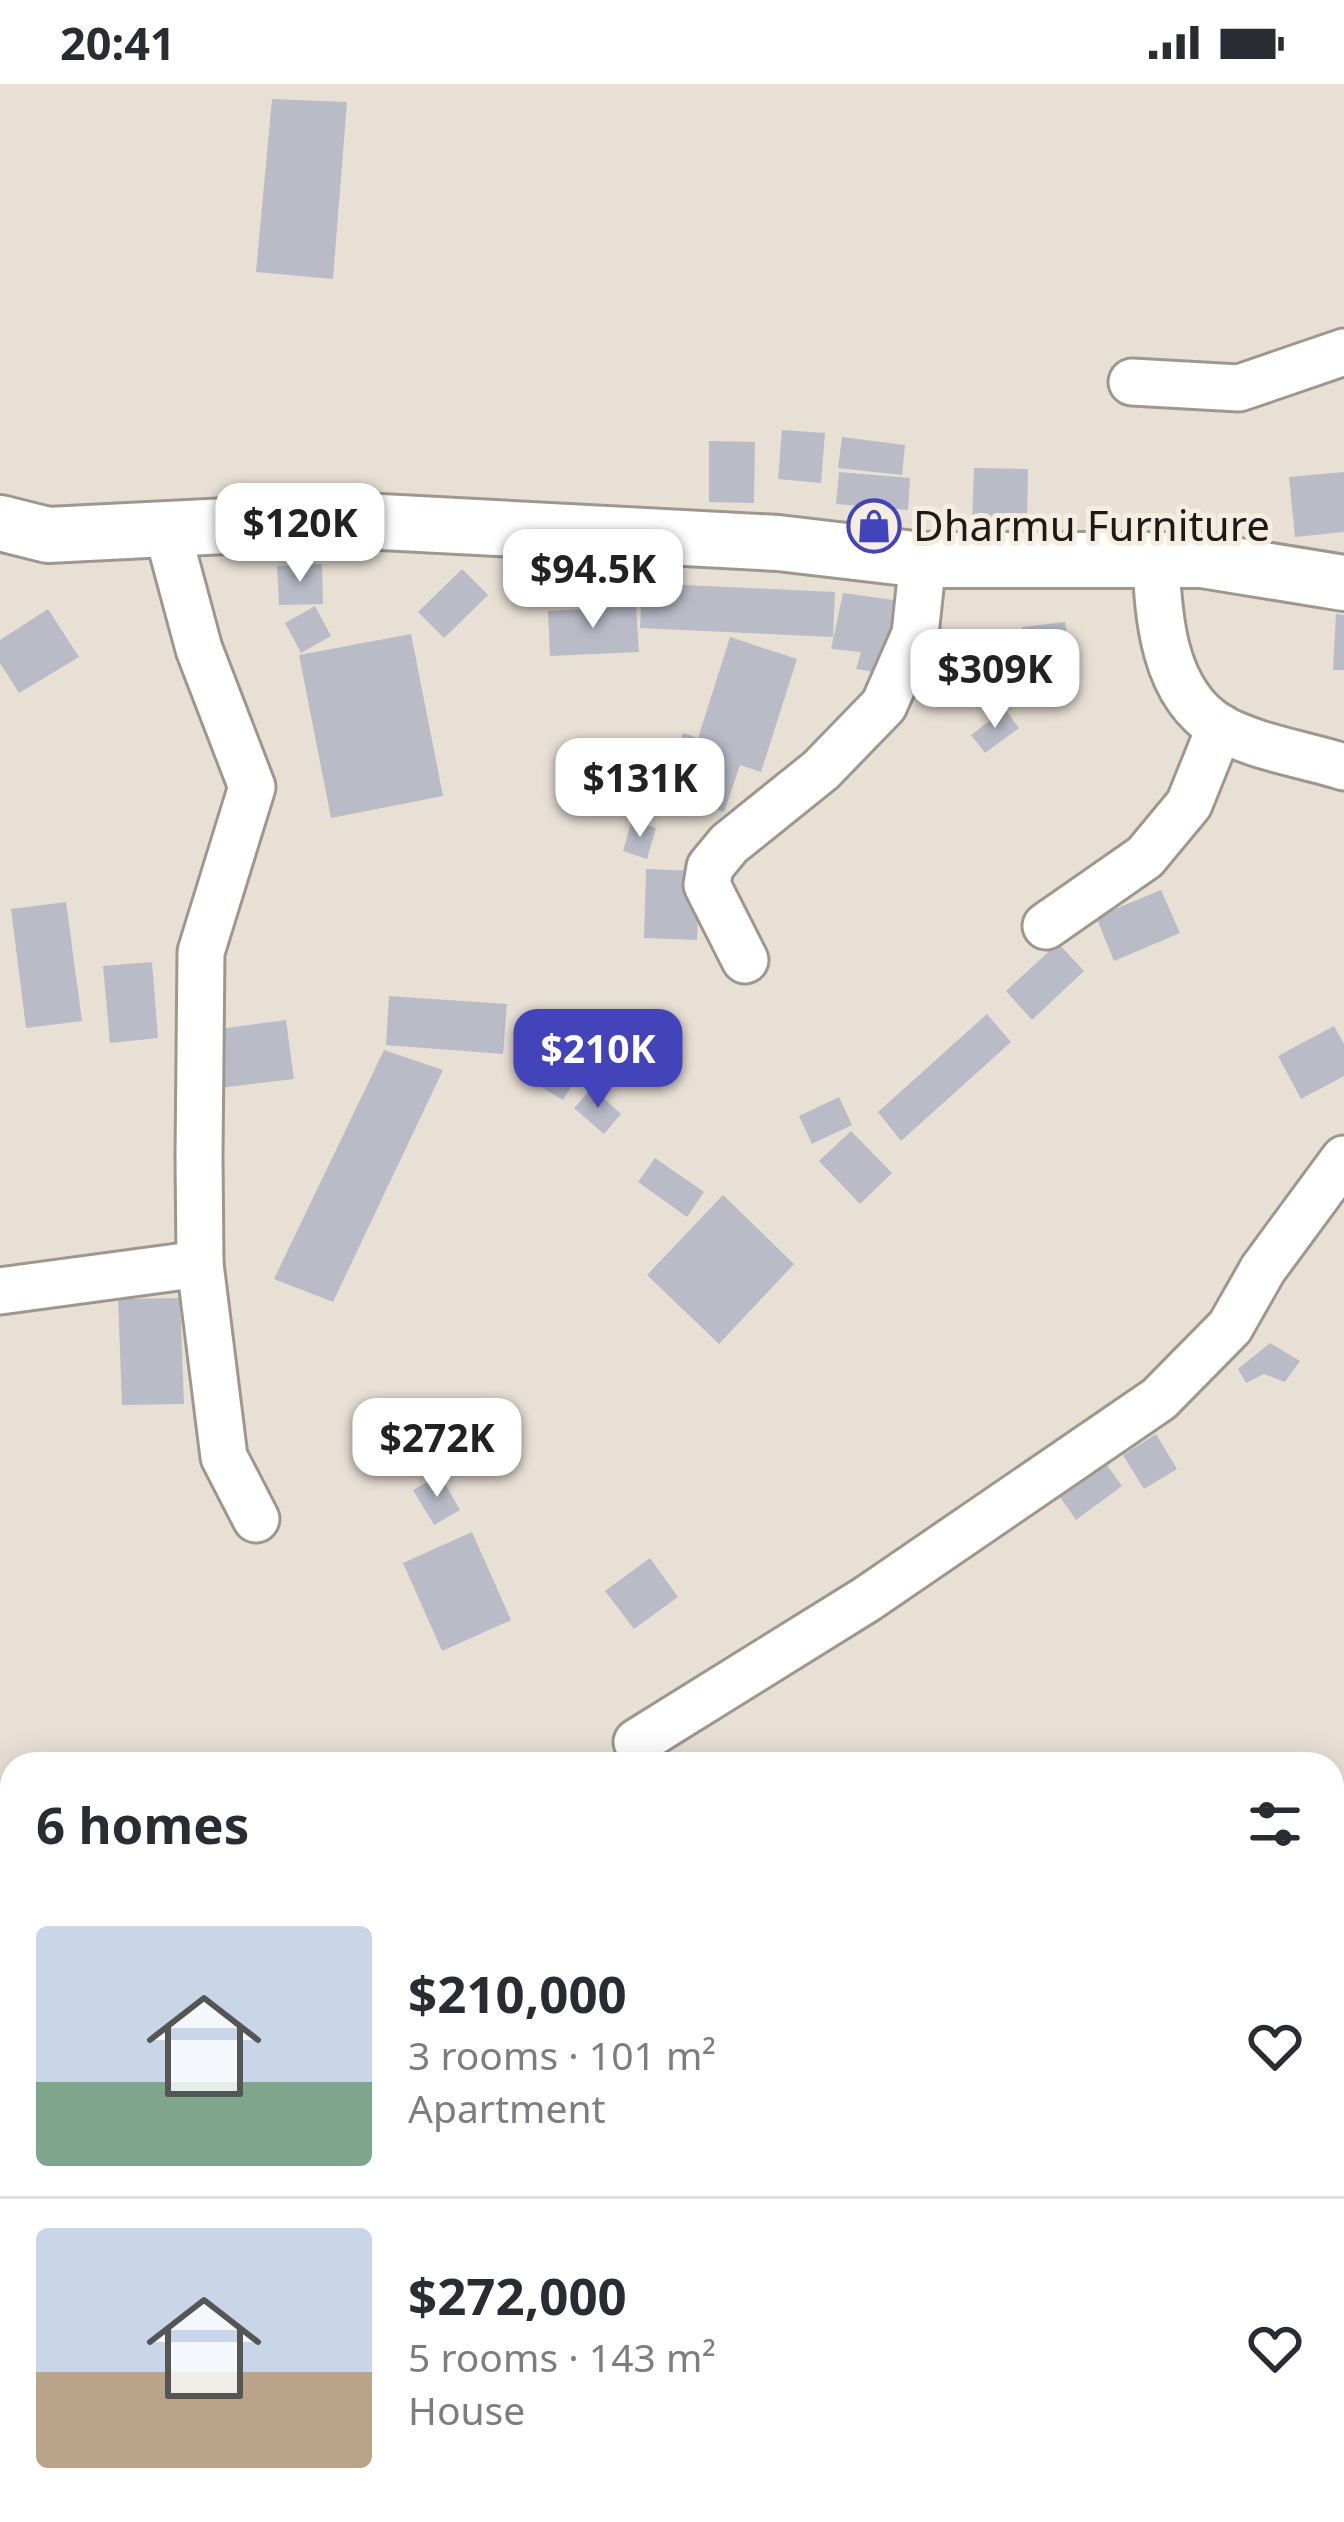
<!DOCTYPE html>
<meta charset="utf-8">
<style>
:root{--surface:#fff;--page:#f7f7f7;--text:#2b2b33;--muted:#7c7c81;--line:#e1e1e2;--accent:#4444ba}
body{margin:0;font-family:"Noto Sans",sans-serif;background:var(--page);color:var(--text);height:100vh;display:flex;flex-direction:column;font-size:45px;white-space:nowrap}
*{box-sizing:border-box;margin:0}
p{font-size:39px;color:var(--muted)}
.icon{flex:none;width:66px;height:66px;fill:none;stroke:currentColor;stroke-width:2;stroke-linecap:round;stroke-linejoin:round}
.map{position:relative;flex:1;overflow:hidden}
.drawer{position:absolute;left:0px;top:1668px;width:1344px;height:771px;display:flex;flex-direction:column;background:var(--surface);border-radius:36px 36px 0 0;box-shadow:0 6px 30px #0003}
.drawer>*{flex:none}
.price{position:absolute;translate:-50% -102px;padding:0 27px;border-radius:24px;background:#fff;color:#222;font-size:39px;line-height:78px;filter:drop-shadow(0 3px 6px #0008)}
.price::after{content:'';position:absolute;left:50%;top:72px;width:36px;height:27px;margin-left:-18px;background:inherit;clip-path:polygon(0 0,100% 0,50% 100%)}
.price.selected{background:var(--accent);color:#fff}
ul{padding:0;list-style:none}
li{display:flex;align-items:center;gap:36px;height:300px;padding:0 36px}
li+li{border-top:3px solid var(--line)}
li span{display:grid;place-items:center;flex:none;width:336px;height:240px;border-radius:12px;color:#555}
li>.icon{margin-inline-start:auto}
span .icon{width:144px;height:144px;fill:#fffc;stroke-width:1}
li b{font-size:51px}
h2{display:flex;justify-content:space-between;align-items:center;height:144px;padding:0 36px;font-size:51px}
.status{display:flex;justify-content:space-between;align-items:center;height:84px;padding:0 60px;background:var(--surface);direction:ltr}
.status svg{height:33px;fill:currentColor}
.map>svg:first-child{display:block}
.building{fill:#b9bbc7}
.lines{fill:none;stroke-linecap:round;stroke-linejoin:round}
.minor-casing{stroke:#9f978e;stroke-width:51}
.tertiary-casing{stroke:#9f978e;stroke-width:60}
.path{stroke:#847e77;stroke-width:8;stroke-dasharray:12 6;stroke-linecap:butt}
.minor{stroke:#fff;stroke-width:45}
.tertiary{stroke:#fff;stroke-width:54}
.labels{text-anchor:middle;stroke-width:10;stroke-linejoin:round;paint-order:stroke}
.poi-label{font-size:42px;fill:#1d1a16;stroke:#f5ede2;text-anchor:start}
</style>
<div class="status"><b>20:41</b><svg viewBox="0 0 49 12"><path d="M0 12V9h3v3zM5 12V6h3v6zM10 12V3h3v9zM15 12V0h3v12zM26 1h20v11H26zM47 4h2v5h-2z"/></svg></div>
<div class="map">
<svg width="1344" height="2438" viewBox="0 0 1344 2438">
<rect width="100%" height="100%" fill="#e8e0d5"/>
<g class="building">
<path d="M272 15 347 18 333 195 256 188Z"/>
<path d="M782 346 825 349 821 399 778 395Z"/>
<path d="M842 353 905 361 902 391 838 384Z"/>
<path d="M709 357 755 358 754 419 709 418Z"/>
<path d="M974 384 1028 385 1027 442 972 440Z"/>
<path d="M839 388 910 394 908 426 836 420Z"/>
<path d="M1344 388V448L1295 453 1289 393Z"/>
<path d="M322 480 323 520 279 521 277 482Z"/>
<path d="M462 485 488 511 444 554 418 528Z"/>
<path d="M642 499 835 508 833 553 640 544Z"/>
<path d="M843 509 908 518 893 591 856 585 861 568 831 565Z"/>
<path d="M315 522 331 552 301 569 285 539Z"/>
<path d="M636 522 639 568 550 572 548 527Z"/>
<path d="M48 525 79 573 19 609 0 579V556Z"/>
<path d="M1336 530 1344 531V586H1333Z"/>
<path d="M1065 538 1072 591 1029 596 1022 543Z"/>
<path d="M411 550 443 712 331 734 299 571Z"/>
<path d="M730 553 797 575 761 688 740 681 724 728 664 709 683 649 698 654Z"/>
<path d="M1005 625 1019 644 985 669 971 651Z"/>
<path d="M632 736 656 744 647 775 623 767Z"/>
<path d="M646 785 699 787 697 856 644 854Z"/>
<path d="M1161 806 1180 849 1114 877 1096 833Z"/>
<path d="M66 818 82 937 26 944 11 825Z"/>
<path d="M1058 859 1084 887 1032 936 1006 907Z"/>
<path d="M152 878 158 954 110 959 103 882Z"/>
<path d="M389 912 507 920 503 970 386 961Z"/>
<path d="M987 930 1011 958 901 1057 878 1028Z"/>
<path d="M286 936 294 995 220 1004 212 946Z"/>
<path d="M660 938 680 952 656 984 637 971Z"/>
<path d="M1334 942 1344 960V992L1301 1015 1278 972Z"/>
<path d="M384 966 443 986 333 1218 274 1195Z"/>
<path d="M550 977 577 993 563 1016 536 1000Z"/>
<path d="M592 1004 621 1030 604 1050 574 1024Z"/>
<path d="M839 1013 852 1041 812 1060 799 1032Z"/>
<path d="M851 1047 892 1089 860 1120 819 1077Z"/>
<path d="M655 1074 704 1108 687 1133 638 1098Z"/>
<path d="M723 1111 794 1180 719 1260 647 1191Z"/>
<path d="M180 1214 184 1320 122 1321 118 1215Z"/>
<path d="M1270 1259 1300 1277 1285 1298 1264 1290 1246 1299 1238 1285Z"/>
<path d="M1156 1350 1177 1385 1144 1405 1123 1371Z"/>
<path d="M1106 1380 1122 1402 1076 1436 1060 1413Z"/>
<path d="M440 1391 460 1426 434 1441 413 1406Z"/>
<path d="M472 1448 511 1536 442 1567 403 1479Z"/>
<path d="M650 1474 678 1513 634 1545 605 1507Z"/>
</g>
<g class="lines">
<g class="minor-casing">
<g id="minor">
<path d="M1132 298 1239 304 1344 268"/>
<path d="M167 446 199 565 252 703 201 868 199 1072 200 1180 224 1373 256 1435"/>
<path d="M1156 475C1158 532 1163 609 1219 643 1254 663 1306 671 1344 683"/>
<path d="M1046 842 1145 773 1189 720 1220 643"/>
<path d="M745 876 707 801 710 783 729 760 821 686 884 621 915 550 923 476"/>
<path d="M0 1207 200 1180"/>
<path d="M637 1658 867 1515 1159 1315 1230 1243 1263 1185 1344 1075"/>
<path d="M1332 2282 1344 2274"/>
<path d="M1100 2438 1116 2427"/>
</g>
</g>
<g class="tertiary-casing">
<path id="tertiary" d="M0 439 48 451 343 436 778 459 923 476H1202L1344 499"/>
</g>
<g class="path">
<path d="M0 2104 7 2046"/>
<path d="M0 2273 12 2280"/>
<path d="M250 2427 267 2438"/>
</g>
<use href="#minor" class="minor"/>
<use href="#tertiary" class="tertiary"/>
</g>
<defs>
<g id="shop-ring" transform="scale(2.7)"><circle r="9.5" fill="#f5ede2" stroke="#4444ba" stroke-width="1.5"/><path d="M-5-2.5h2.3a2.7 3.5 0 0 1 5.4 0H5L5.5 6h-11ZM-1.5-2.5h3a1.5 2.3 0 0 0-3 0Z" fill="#4444ba"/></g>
</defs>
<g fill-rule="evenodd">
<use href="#shop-ring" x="874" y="442"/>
</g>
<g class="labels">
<g class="poi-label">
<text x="913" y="457">Dharmu Furniture</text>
</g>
</g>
</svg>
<b class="price" style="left:300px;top:501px">$120K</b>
<b class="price" style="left:593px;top:547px">$94.5K</b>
<b class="price" style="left:995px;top:647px">$309K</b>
<b class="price" style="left:640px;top:756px">$131K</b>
<b class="price selected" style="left:598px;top:1027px">$210K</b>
<b class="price" style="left:437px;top:1416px">$272K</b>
<section class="drawer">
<h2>6 homes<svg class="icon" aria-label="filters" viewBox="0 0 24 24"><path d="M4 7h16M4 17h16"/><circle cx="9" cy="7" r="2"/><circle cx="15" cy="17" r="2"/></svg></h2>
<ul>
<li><span style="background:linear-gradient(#c9d6e8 65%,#7fa58c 0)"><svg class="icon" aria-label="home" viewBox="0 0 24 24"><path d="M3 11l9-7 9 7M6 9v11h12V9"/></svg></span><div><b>$210,000</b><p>3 rooms · 101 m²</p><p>Apartment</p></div><svg class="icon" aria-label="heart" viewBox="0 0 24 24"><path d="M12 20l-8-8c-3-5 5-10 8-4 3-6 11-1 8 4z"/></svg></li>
<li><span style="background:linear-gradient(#c9d6e8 60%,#b9a48a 0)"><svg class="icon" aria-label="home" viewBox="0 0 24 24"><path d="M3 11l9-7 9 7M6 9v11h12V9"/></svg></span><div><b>$272,000</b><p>5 rooms · 143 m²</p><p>House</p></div><svg class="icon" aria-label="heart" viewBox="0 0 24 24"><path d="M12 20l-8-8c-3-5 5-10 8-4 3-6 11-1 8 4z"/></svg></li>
</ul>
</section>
</div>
